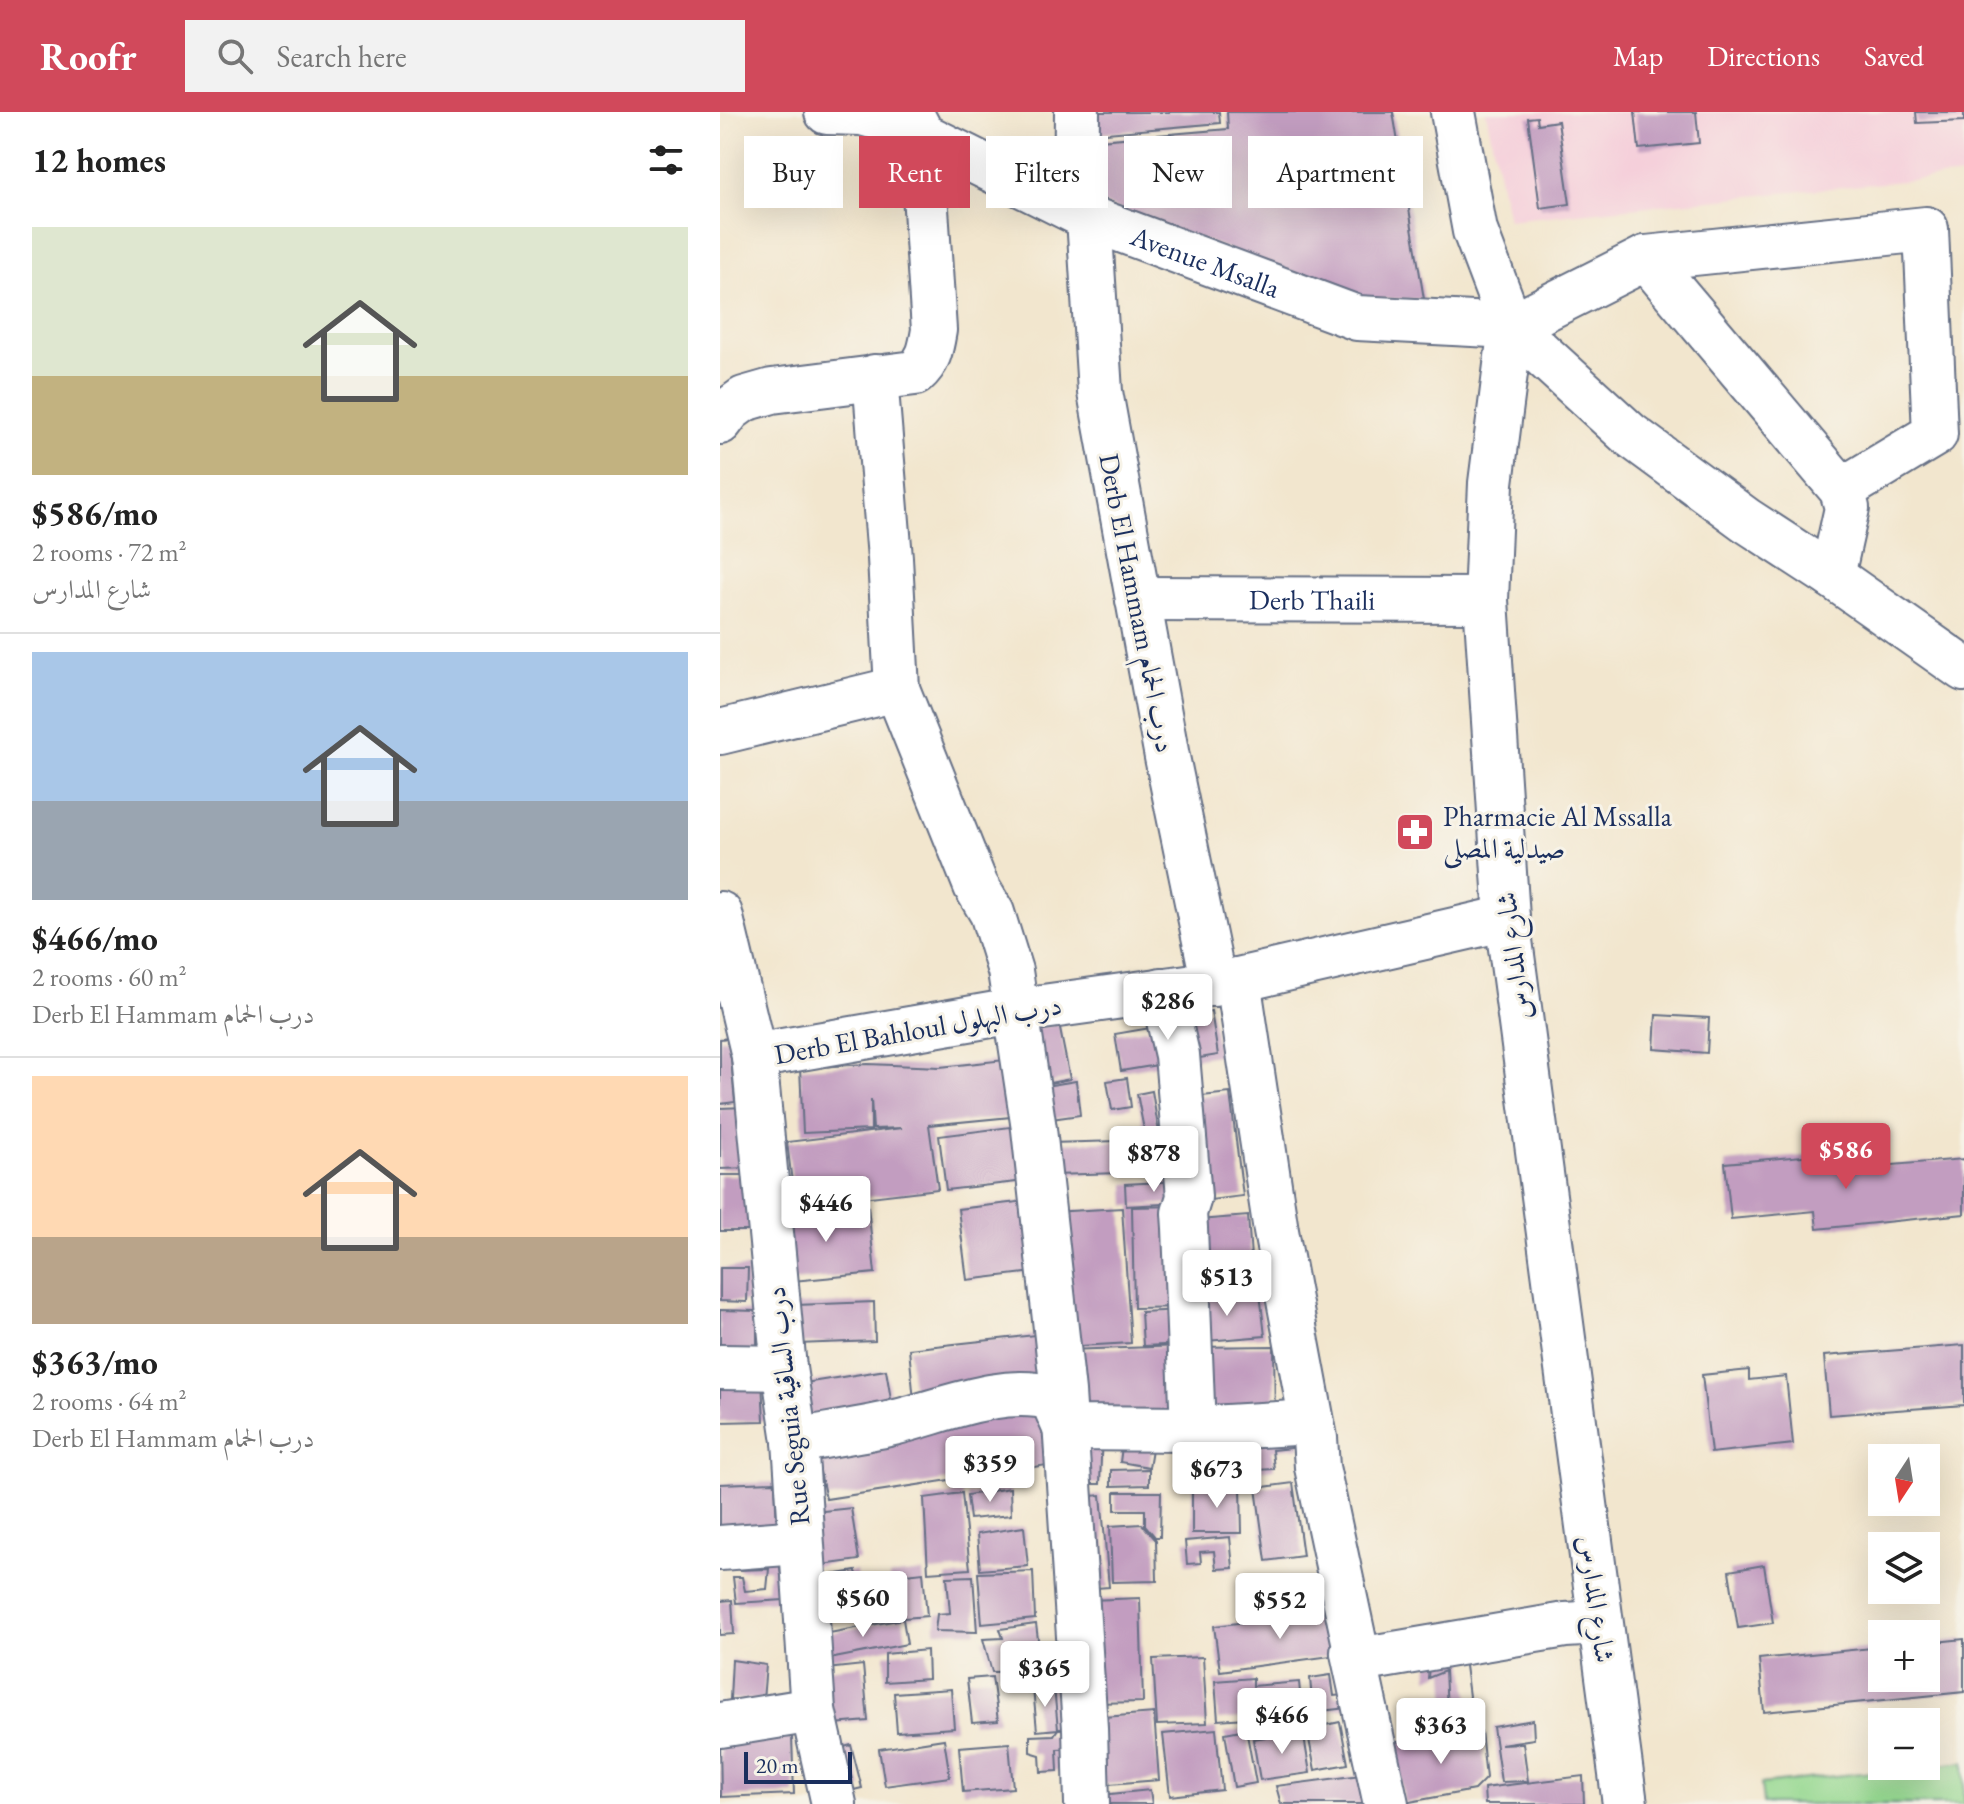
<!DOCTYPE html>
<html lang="en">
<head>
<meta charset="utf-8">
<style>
  :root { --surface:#fff; --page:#f2f2f2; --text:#222; --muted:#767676; --line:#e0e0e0; --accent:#d1495b }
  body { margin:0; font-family:"EB Garamond",Amiri,serif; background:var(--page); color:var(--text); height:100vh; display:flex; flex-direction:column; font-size:30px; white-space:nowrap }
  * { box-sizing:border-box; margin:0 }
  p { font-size:26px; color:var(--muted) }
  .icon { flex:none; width:44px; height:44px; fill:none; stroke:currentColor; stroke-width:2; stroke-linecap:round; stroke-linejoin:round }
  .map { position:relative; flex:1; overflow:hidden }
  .details { display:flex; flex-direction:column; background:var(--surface); width:720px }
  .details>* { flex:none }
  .hud { position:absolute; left:24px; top:24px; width:760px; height:72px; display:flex; gap:16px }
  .needle { width:52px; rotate:192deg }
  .fabs { position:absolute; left:1148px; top:1332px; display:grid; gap:16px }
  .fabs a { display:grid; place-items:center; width:72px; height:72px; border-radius:0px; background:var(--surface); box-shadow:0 8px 32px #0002; font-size:40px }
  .scale { position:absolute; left:24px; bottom:20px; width:108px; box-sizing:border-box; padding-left:8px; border:4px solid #1b2f5e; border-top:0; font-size:22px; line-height:28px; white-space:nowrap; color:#1b2f5e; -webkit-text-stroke:6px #f7f3e8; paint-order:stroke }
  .price { position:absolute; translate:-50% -68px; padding:0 18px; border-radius:8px; background:#fff; color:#222; font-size:26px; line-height:52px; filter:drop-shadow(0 2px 4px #0008) }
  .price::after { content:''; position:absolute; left:50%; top:48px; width:24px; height:18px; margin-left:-12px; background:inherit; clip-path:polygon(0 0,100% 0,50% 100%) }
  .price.selected { background:var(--accent); color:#fff }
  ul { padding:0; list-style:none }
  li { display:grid; align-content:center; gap:16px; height:424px; padding:0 32px }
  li+li { border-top:2px solid var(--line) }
  li span { display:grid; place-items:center; height:248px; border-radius:0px; color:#555 }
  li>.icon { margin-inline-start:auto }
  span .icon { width:144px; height:144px; fill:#fffc; stroke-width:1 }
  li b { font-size:34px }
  h2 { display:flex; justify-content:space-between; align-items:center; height:96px; padding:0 32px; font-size:34px }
  .pill { padding:0 28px; border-radius:0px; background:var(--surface); box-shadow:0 8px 32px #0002; font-size:28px; line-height:72px }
  .pill.selected { background:var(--accent); color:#fff }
  header { display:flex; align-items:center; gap:48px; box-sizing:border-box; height:112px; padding:0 40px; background:var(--accent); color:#fff }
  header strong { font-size:38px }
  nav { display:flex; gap:44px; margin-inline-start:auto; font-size:28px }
  .search { width:560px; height:72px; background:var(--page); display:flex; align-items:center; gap:20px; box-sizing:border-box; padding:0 28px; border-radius:0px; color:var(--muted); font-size:30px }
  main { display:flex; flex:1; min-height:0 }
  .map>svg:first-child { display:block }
  .built { fill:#f5cfda }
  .green { fill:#95d890; stroke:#588477; stroke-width:2 }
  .building { fill:#c29dc0 }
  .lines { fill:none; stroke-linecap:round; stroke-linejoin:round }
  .minor-casing { stroke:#666f85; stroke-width:48 }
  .minor { stroke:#fff; stroke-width:44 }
  .labels { text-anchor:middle; stroke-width:6; stroke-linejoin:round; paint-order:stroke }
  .street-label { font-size:28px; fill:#1b2f5e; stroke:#f7f3e8 }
  .poi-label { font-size:28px; fill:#1b2f5e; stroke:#f7f3e8; text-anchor:start }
</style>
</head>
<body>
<header>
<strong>Roofr</strong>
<div class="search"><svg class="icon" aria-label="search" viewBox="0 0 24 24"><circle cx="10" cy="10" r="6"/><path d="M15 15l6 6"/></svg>Search here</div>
<nav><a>Map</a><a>Directions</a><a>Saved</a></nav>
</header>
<main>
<section class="details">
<h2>12 homes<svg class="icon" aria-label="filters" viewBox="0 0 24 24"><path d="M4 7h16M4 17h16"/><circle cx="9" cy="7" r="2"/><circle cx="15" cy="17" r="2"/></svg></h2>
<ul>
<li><span style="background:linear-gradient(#dfe7d0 60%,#c2b280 0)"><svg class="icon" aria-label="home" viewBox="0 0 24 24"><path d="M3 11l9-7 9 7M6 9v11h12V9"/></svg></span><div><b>$586/mo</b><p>2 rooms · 72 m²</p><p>شارع المدارس</p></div></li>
<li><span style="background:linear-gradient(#a9c7e8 60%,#9aa5b1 0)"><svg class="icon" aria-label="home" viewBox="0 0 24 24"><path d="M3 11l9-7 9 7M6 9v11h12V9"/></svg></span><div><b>$466/mo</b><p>2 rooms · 60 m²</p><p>Derb El Hammam درب الحمام</p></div></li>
<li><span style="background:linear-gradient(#ffd9b3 65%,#b9a48a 0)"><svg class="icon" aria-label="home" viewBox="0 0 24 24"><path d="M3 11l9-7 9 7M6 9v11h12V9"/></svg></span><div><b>$363/mo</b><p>2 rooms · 64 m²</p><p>Derb El Hammam درب الحمام</p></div></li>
</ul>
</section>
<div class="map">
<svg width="1244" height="1692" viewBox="0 0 1244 1692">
  <rect width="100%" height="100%" fill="#f7f3e8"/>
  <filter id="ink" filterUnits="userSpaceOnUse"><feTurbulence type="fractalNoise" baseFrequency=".0125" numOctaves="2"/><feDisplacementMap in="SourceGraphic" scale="16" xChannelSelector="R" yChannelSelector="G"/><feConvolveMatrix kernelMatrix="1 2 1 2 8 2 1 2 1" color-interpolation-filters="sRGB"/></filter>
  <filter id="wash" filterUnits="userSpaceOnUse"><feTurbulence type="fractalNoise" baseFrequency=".006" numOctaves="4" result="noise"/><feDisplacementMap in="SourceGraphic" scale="32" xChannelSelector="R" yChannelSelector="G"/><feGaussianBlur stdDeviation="1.8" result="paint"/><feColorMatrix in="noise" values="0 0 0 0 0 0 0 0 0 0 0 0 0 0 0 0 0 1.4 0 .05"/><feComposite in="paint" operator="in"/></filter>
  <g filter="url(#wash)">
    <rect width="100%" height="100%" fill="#f2e6ce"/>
    <!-- built -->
    <polygon class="built" points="766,0 1244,0 1244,63 788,108"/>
    <!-- green -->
    <polygon class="green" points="1244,1650 1244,1692 1043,1692 1041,1672"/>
    <g id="blocks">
      <!-- building -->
      <g class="building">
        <polygon points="362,0 499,0 500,11 364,23"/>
        <polygon points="507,0 673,0 704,187 645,187 368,86 368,29 508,17"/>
        <polygon points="915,0 976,0 979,31 919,37"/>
        <polygon points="1196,0 1244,0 1244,9 1197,11"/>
        <polygon points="817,5 818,12 838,9 850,92 820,96 808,6"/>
        <polygon points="491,899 498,943 401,959 395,922 442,914 441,908"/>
        <polygon points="936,903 989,906 987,941 934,937"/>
        <polygon points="339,912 350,967 315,974 304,919"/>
        <polygon points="9,926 15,990 0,992 0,927"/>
        <polygon points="294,947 301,1004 209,1013 218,1077 75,1094 67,1030 182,1016 153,1017 151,987 151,1018 83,1021 80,956 148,952 220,955"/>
        <polygon points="407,966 411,995 392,998 387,969"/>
        <polygon points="356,969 360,1003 324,1008 319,975"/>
        <polygon points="432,979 439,1021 425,1023 417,982"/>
        <polygon points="510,981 523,1084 474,1090 463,986"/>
        <polygon points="26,995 29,1056 0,1057 0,996"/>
        <polygon points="298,1014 305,1069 226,1078 219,1024"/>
        <polygon points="434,1028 435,1060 332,1063 330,1031"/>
        <polygon points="1094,1043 1100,1059 1244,1047 1244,1102 1097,1117 1095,1099 1011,1107 1005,1051"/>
        <rect x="0" y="1063" width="29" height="56"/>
        <polygon points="461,1069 462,1091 406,1094 405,1072"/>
        <polygon points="306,1089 314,1160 247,1168 238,1097"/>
        <polygon points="148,1094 155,1161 63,1170 57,1103"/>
        <polygon points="461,1094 463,1195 414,1196 412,1095"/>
        <polygon points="402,1096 411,1231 342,1235 332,1100"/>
        <polygon points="528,1104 533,1173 471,1177 466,1109"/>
        <polygon points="0,1156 28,1156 27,1190 0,1189"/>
        <polygon points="540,1181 545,1224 474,1230 470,1188"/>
        <polygon points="154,1190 155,1229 77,1232 76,1193"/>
        <polygon points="0,1198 37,1199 37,1249 0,1248"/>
        <polygon points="462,1198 464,1232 423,1234 421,1200"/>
        <polygon points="315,1223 321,1274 194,1289 189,1237"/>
        <polygon points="1244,1233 1244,1293 1109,1303 1104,1244"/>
        <polygon points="462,1234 465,1306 349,1310 347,1238"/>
        <polygon points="554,1234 555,1309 475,1309 474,1235"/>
        <polygon points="166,1258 174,1305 80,1321 72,1273"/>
        <polygon points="1029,1258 1029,1268 1066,1264 1073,1332 991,1341 982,1263"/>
        <polygon points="42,1270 44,1309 0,1310 0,1272"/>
        <polygon points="327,1288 327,1353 106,1387 93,1328"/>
        <polygon points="578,1317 581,1335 552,1338 554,1357 537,1358 535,1327"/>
        <polygon points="356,1318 382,1319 380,1372 355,1372"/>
        <polygon points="404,1320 434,1325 429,1355 400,1350"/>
        <polygon points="429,1357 429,1373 391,1374 391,1358"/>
        <polygon points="55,1370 57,1421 0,1423 0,1372"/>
        <polygon points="573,1371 583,1444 546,1449 536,1376"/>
        <polygon points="472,1375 521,1375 522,1421 472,1421"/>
        <polygon points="290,1376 291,1403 250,1407 247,1383"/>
        <polygon points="395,1380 441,1380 440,1425 435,1425 425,1413 425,1398 395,1398"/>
        <polygon points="242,1381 250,1457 208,1460 204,1386"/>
        <polygon points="381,1383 389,1475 362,1477 353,1386"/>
        <polygon points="131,1396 139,1448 87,1455 85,1401"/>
        <polygon points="422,1412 436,1428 437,1469 392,1470 390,1414"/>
        <polygon points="304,1415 308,1454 260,1458 257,1422"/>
        <polygon points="510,1425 513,1456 496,1457 494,1439 480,1440 481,1451 467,1452 465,1429"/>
        <polygon points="58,1440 64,1488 16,1491 13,1465 22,1465 25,1479 47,1477 49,1457 19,1458 20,1448"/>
        <polygon points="1044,1453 1053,1511 1018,1516 1009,1459"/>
        <polygon points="136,1459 146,1491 114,1491 105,1464"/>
        <polygon points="313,1459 315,1507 262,1512 258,1461"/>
        <polygon points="203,1460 207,1504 173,1507 169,1464"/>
        <polygon points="253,1464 257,1520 215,1519 217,1502 230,1501 227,1465"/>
        <polygon points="420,1486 423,1590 372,1591 370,1488"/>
        <polygon points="12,1488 14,1522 0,1523 0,1489"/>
        <polygon points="612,1499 633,1541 500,1559 494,1514"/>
        <polygon points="183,1507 187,1532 104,1548 99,1523"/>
        <polygon points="316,1512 322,1559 272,1560 263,1527 283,1526 280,1517"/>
        <polygon points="1244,1527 1244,1580 1044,1600 1039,1547 1162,1535 1162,1566 1206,1566 1206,1531"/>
        <polygon points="207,1538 208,1567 165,1570 165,1542"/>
        <polygon points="483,1545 487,1611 437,1613 433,1547"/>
        <polygon points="744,1546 750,1592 727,1598 725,1559 708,1566 709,1552"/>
        <polygon points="12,1548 46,1553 43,1588 10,1587"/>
        <polygon points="143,1553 148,1609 102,1613 97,1558"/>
        <polygon points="611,1563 614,1584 634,1582 635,1595 593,1600 590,1566"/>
        <polygon points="272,1565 278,1609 252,1611 247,1567"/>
        <polygon points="533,1566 533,1574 579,1570 582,1602 498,1608 495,1569"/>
        <polygon points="334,1575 338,1617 317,1619 313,1576"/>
        <polygon points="231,1577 234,1616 177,1620 174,1581"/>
        <polygon points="434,1601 439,1668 377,1673 372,1606"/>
        <polygon points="813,1608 814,1627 781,1632 803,1631 808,1669 781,1670 773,1615"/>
        <polygon points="620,1610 628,1652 595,1658 587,1617"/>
        <polygon points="365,1616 365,1636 337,1637 338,1659 321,1660 320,1643 310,1640 310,1624 334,1623 338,1617"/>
        <polygon points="496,1617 502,1678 450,1684 443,1622"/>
        <polygon points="526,1617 536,1671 514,1675 505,1621"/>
        <polygon points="583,1619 590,1661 540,1668 533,1627"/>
        <polygon points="761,1619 766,1666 754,1678 684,1691 676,1630"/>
        <polygon points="72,1625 74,1682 1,1685 0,1628"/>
        <polygon points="224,1627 230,1665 165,1674 159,1637"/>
        <polygon points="289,1631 293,1676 243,1680 239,1635"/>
        <polygon points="131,1633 142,1676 121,1681 110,1639"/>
        <polygon points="656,1661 662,1692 561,1692 556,1674"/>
        <polygon points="863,1664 864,1692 765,1692 764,1676"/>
        <polygon points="430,1678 432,1692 382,1692 381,1683"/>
      </g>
    </g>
  </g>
  <g filter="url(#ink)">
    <use href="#blocks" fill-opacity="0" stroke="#666f85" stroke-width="2"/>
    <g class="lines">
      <!-- minor casing -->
      <g class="minor-casing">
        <g id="minor">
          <path id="s1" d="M107 0 142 1 178 11 369 106 637 206 791 214"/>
          <polyline points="733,0 755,119 791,214 771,371 766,488 787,806 905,1692"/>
          <polyline points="356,98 357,0"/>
          <polyline points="369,106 380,280 447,645 494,872"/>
          <polyline points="926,146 1122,378 1127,396 1112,464"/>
          <polyline points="791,214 926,146 1206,117 1215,322 1122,378"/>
          <polyline points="791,214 909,322 1026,408 1112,464 1244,557"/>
          <polyline points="155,265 170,446 177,577 256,774 272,801 290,859 314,1017 343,1280 365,1616 367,1692"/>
          <path d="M0 310 9 298 24 287 52 279 195 261C209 249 211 236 214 218L201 21 190 0"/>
          <path id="s2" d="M418 487 766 488"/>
          <polyline points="0,620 177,577"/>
          <polyline points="0,802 34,944 64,1256 75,1329 93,1598 114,1692"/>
          <polyline points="518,868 556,1119 595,1326 597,1355 636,1538 633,1541 666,1692"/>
          <polyline points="442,878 457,943 469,1085 464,1101 465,1116 473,1317"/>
          <polyline points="34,944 294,899 518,868 787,806"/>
          <polyline points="0,1255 64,1256"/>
          <path d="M75 1329C108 1323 141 1318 173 1311 223 1299 281 1272 332 1286L345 1316 473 1317 590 1310"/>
          <polyline points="0,1436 80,1430"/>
          <polyline points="636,1538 645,1547 845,1513 880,1511"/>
          <polyline points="0,1613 93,1598"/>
        </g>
      </g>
      <!-- minor -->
      <use href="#minor" class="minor"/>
    </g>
  </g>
  <!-- icons -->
  <defs>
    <g id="pharmacy-square" transform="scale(2)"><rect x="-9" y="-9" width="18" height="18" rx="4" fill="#d1495b" stroke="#f7f3e8"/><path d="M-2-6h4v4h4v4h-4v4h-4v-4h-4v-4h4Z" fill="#fff"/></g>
  </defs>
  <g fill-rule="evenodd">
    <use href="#pharmacy-square" x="695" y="720"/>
  </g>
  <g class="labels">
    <!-- street labels -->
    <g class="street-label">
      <text dy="10" stroke="none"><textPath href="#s1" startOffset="410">Avenue Msalla</textPath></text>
      <text dy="10" stroke="none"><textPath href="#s2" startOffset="174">Derb Thaili</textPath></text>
      <text transform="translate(418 491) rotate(79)" y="10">Derb El Hammam درب الحمام</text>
      <text transform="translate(793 844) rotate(-97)" y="10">شارع المدارس</text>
      <text transform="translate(198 917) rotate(-10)" y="10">Derb El Bahloul درب البهلول</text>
      <text transform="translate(67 1294) rotate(-96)" y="10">Rue Seguia درب الساقية</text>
      <text transform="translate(877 1487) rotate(82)" y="10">شارع المدارس</text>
    </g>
    <!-- poi labels -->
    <g class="poi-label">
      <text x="723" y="714">Pharmacie Al Mssalla<tspan x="723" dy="32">صيدلية المصلى</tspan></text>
    </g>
  </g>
</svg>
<div class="fabs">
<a><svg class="needle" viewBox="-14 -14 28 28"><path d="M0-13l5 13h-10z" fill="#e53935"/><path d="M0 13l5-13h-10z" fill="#767676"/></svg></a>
<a><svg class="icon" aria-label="layers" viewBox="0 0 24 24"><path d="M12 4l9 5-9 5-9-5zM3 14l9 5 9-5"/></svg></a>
<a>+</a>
<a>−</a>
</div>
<div class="scale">20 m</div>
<b class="price" style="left:448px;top:930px">$286</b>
<b class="price selected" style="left:1126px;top:1079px">$586</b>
<b class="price" style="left:434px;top:1082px">$878</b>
<b class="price" style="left:106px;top:1132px">$446</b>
<b class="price" style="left:507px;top:1206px">$513</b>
<b class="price" style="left:270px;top:1392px">$359</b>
<b class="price" style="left:497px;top:1398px">$673</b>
<b class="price" style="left:143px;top:1527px">$560</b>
<b class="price" style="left:560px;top:1529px">$552</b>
<b class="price" style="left:325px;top:1597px">$365</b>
<b class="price" style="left:562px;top:1644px">$466</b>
<b class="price" style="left:721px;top:1654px">$363</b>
<div class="hud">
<a class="pill">Buy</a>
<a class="pill selected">Rent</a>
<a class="pill">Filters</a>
<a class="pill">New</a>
<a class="pill">Apartment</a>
</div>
</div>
</main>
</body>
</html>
